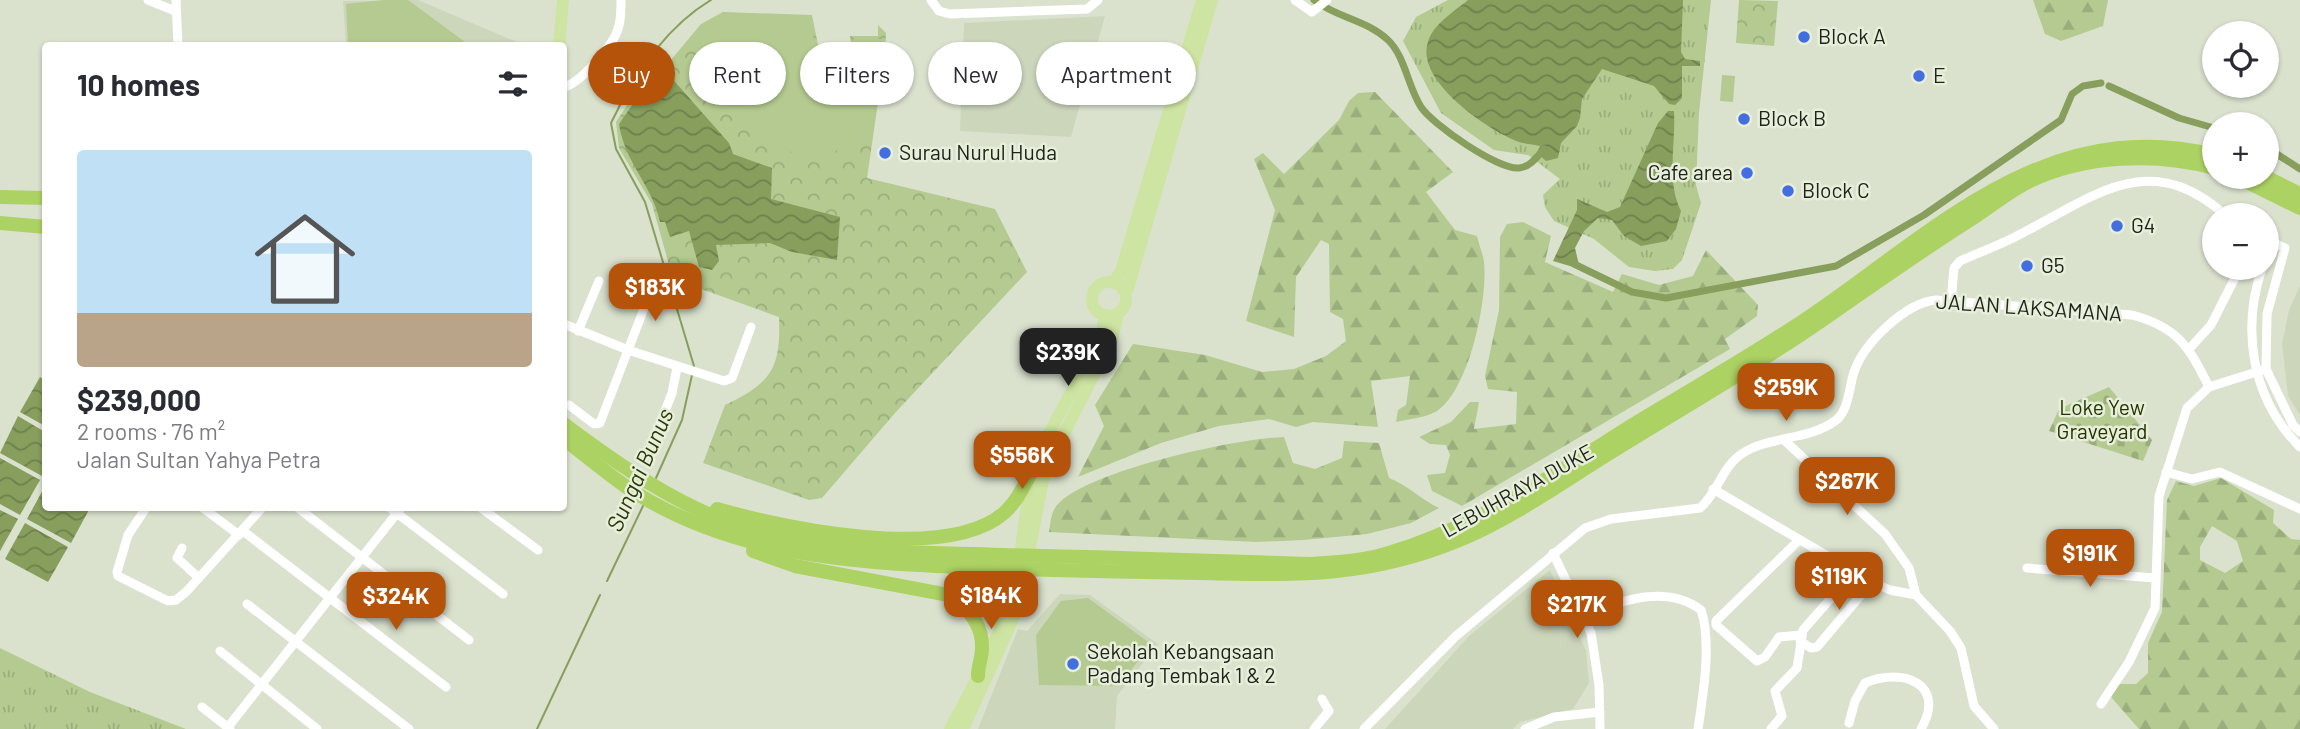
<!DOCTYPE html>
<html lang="en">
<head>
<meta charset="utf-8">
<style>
  :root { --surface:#fff; --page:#f7f7f7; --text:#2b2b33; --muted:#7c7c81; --line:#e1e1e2; --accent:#b45309 }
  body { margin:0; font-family:Barlow,sans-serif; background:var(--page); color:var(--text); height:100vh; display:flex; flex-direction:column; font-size:26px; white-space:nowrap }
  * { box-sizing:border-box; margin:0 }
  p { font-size:23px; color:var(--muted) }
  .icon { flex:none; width:38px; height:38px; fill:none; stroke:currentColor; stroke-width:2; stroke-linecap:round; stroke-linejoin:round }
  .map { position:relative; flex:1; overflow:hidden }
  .sheet { position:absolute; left:42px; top:42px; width:525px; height:469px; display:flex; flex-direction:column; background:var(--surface); border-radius:7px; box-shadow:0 2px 5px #0004 }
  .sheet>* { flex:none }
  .guide { position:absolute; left:588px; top:42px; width:665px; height:63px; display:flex; gap:14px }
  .fabs { position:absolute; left:2202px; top:21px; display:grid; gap:14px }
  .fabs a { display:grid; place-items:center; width:77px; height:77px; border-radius:50%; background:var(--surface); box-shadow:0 2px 5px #0004; font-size:35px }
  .price { position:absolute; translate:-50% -60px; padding:0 16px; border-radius:14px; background:var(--accent); color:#fff; font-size:23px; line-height:46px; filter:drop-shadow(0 2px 4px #0008) }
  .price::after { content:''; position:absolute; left:50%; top:42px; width:21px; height:16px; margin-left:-10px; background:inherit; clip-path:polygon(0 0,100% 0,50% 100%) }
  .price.on { background:#222; color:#fff }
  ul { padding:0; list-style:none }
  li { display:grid; align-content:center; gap:14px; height:371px; padding:0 35px }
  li+li { border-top:2px solid var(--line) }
  li span { display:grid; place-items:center; height:217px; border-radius:7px; color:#555 }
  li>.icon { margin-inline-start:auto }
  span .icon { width:126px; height:126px; fill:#fffc; stroke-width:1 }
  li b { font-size:30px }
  h2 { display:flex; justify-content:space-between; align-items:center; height:84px; padding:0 35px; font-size:30px }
  .tag { padding:0 24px; border-radius:32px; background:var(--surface); box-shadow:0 2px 5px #0004; font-size:24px; line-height:63px }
  .tag.on { background:var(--accent); color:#fff }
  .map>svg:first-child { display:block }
  .built { fill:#ccd6bb }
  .grass { fill:url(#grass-tufts) }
  .forest { fill:url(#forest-firs); fill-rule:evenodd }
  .cemetery { fill:url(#cemetery-stones) }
  .park { fill:url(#park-crowns) }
  .pitch { fill:#b4ca90 }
  .water { fill:url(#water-waves) }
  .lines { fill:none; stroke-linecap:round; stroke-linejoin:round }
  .stream { stroke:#879e5d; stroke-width:2 }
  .canal { stroke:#879e5d; stroke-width:7 }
  .minor { stroke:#fff; stroke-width:9 }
  .major { stroke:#cee4a2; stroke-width:12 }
  .highway { stroke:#add264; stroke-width:14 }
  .poi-dot { fill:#436ee0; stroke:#e7efdb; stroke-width:2.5 }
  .labels { text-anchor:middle; stroke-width:5; stroke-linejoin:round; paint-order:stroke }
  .poi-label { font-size:21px; fill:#20231b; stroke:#e7efdb; text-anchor:start }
  .street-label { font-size:21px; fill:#20231b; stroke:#e7efdb }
  .park-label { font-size:21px; fill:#253301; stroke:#e7efdb }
  .water-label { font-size:23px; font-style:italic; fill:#2a3907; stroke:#e7efdb }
</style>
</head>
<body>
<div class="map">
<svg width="2300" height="729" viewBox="0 0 2300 729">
  <defs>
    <pattern id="grass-tufts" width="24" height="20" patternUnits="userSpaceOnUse" patternTransform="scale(1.75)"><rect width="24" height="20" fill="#b4ca90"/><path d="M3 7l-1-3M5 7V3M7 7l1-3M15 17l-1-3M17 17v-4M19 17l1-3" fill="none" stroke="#9aad7c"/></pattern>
    <pattern id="forest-firs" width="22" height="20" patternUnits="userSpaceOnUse" patternTransform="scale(1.75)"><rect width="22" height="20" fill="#b4ca90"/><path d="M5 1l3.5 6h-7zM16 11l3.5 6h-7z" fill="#9aad7c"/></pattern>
    <pattern id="cemetery-stones" width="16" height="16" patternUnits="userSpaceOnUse" patternTransform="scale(1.75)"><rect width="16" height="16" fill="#b4ca90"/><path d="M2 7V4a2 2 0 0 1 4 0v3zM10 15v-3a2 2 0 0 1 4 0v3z" fill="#9aad7c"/></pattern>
    <pattern id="park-crowns" width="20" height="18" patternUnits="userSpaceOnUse" patternTransform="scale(1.75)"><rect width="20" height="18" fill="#b4ca90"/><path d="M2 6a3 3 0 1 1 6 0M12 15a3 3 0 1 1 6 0" fill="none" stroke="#9aad7c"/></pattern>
    <pattern id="water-waves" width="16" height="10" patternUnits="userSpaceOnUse" patternTransform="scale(1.75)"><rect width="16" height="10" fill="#879e5d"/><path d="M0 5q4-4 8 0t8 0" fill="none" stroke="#6e804c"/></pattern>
  </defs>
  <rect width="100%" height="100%" fill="#dae2ce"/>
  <!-- built -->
  <g class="built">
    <polygon points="418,0 519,43 519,45 346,45 343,1"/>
    <polygon points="1105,16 1071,137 960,131 964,23"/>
    <polygon points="2300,286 2300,415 2288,396 2282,344 2289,310"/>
    <polygon points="1550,570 1586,651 1589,683 1573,709 1520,722 1513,729 1385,729 1469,636"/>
    <polygon points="1060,594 1090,595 1158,644 1117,696 1115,729 978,729 1018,629 1027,631"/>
  </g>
  <!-- grass -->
  <g class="grass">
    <polygon points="1448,0 1711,0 1699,113 1696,185 1701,203 1682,260 1673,269 1655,271 1629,267 1594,239 1554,221 1545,207 1543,195 1560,179 1528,155 1494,150 1441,113 1403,41 1416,17"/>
    <polygon points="0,648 90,692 186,729 0,729"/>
  </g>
  <!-- forest -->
  <g class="forest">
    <polygon points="2033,0 2108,0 2103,26 2061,41 2045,34"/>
    <path d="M1375 92 1453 172 1426 192 1455 230 1477 236C1479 245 1483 254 1484 262 1488 300 1469 390 1437 411 1426 418 1408 419 1396 422L1398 410 1406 405 1410 376 1371 381 1378 427 1313 422 1296 427 1269 419 1219 426 1161 443 1078 477 1104 426 1095 405 1133 344 1205 355 1262 372 1294 369 1326 356 1346 341 1343 319 1330 312 1329 244 1321 240 1296 277 1294 337 1246 321 1275 210 1254 159 1263 153 1284 174 1339 120 1349 101 1358 93Z"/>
    <polygon points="1523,222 1551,236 1545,262 1613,292 1622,274 1659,285 1693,276 1706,250 1758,305 1757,316 1725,339 1730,349 1462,506 1432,491 1427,475 1445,473 1450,455 1446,445 1430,444 1419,437 1451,422 1470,402 1479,402 1474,429 1516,424 1517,392 1488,389 1485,376 1499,310 1500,237 1507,224"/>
    <path d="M1284 437 1293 463 1315 469 1342 458 1344 441 1379 443 1389 478C1408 485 1420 499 1439 508L1411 523 1367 534 1303 540 1256 542 1049 532C1051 520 1051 510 1060 502 1097 469 1234 439 1284 437Z"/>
    <path d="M2221 478 2274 510 2273 523 2291 539 2300 540V729H2139L2111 697 2117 684H2136L2148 673V643L2162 612 2167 500 2176 481 2194 486ZM2212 526 2237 541 2243 561 2225 573 2200 560V547Z"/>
  </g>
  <!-- cemetery -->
  <polygon class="cemetery" points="2109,387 2152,440 2143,461 2049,431 2059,409"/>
  <!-- park -->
  <g class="park">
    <polygon points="1739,0 1778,1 1774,46 1736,43"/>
    <path d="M723 12 812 15 818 45H851L850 36H878V25L886 33 885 54 867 178 995 209 1027 272 895 413 822 498 809 500 703 463 725 405C771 383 781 369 779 317L673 279 652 204 619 148 616 122 647 75 655 79 701 24Z"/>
  </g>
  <!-- pitch -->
  <g class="pitch">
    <polygon points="384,0 408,0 469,45 348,45 346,4"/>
    <path d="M724 16 810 19 815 48 853 47V39H884L869 140 857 141 818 159C794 153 768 147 748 130 727 113 700 69 692 44L703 28Z"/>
    <polygon points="1722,75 1735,76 1733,102 1720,101"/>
    <polygon points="1088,598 1151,644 1119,686 1039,685 1036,635 1061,601"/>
  </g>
  <!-- water -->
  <g class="water">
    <path d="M1468 0H1683L1681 52 1685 59 1700 61V66H1682V98L1675 105 1669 104 1654 86 1602 69 1582 99 1580 118 1577 126 1561 143 1558 158 1546 161 1537 153 1540 146C1532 144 1522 144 1514 140 1484 127 1415 80 1428 42 1433 24 1454 12 1468 0Z"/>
    <path d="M669 75 729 143 733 154 772 168 771 199 840 217 837 260 792 252 770 243 716 245 719 261 712 270 699 267 689 231 670 237 665 222H660C653 186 625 164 619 124L646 85 652 89 660 78Z"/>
    <path d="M1668 111H1674C1676 144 1666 182 1681 211L1676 229 1667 241 1641 246 1624 236 1612 220 1598 218 1584 231 1575 248 1580 269 1553 261 1577 210V199L1607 212 1620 207 1658 123Z"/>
    <polygon points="40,377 45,380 45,426 20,412"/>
    <polygon points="18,416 45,432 45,469 42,476 0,453"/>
    <polygon points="0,458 40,480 20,515 0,504"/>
    <polygon points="45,486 46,508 90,508 71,543 27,519"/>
    <polygon points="0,510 18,519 0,551"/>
    <polygon points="25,523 68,547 48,582 5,559"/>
  </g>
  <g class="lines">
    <!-- stream -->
    <g class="stream">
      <path d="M694 366 645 202 616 149 611 123C633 77 666 27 711 0"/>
      <polyline points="656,478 682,420 692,375"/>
      <polyline points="607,581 643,506"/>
      <polyline points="537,729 600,595"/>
    </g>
    <!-- canal -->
    <g class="canal">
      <path d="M1314 0C1337 18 1365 19 1388 40 1405 56 1408 87 1421 107 1432 124 1498 170 1519 168 1530 167 1537 157 1544 149"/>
      <polyline points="2109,86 2179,118 2214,128"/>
      <polyline points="2266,147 2300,169"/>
      <polyline points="1574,264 1632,292 1666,298 1836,266 1924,215 2061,120 2072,94 2083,86 2101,83"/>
    </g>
    <!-- minor -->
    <g class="minor">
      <polyline points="148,0 175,11"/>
      <polyline points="176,0 178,46"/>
      <polyline points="931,0 939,11 950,14 1087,9 1098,0"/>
      <polyline points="1295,0 1312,12 1327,0"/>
      <path d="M564 87C580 83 605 53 614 38 621 26 621 13 621 0"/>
      <polyline points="2266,256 2272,242 2285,248 2267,314 2266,369 2293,425 2300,432"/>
      <path d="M2262 268C2241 331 2252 399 2300 447"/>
      <path d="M1951 302 1954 268 1960 261C1978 253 1997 246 2015 237 2089 200 2148 145 2225 215"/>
      <polyline points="564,324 628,350 724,381 732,378 751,327"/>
      <polyline points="578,331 599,281"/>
      <polyline points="2190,348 2211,325 2240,268"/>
      <polyline points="569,405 594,424 600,423 653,285"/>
      <polyline points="1784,440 1885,534 1909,568 1916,595"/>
      <polyline points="653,442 672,393 677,368"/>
      <polyline points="2166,472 2192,479 2220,472 2300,509"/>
      <polyline points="1713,489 1872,582 1890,590 1916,595 1950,631 1961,648 1974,706 1994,729"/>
      <polyline points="146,508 128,535 117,572 118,576 168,601 176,600 187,591 262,508"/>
      <polyline points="203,508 239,535"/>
      <polyline points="298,508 469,640"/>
      <polyline points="390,508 503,594"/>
      <polyline points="481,508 538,550"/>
      <polyline points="243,531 446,687"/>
      <polyline points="1798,541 1716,621 1716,625 1757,661 1765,657 1779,637 1801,635"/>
      <polyline points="182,548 177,558 198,577"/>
      <polyline points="1553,553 1591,633 1599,685 1600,729"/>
      <polyline points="2027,568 2155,578"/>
      <polyline points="247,604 409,729"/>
      <path d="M1583 614C1620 602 1665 583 1701 610 1712 641 1703 696 1698 729"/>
      <polyline points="1800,641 1811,648 1817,647 1872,582"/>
      <polyline points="220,651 317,729"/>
      <polyline points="2101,704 2129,662 2155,608 2159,496 2187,408 2209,387 2266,369"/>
      <polyline points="202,707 230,729"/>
      <path d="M1849 723 1855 701 1865 683C1903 667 1947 684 1921 729"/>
      <polyline points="228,727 401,508"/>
      <polyline points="1314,729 1329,711 1322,699"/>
      <path d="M1364 729 1456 636 1585 528 1611 519 1700 508C1718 493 1722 466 1743 453 1770 436 1809 440 1835 421 1849 411 1849 387 1854 372 1864 343 1905 303 1936 300L2132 315C2178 327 2189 347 2209 387"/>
      <polyline points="1525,729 1554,717 1600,712"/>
      <polyline points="1771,729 1782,716 1775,691 1797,668 1803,630 1854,572"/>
    </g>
    <!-- major -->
    <g class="major">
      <polyline points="559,46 563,0"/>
      <circle cx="1109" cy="299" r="17"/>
      <polyline points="1114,282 1121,271 1202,0"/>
      <polyline points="1125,291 1128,288 1212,0"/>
      <path d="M950 729C975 682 1002 635 1015 582 1024 542 1024 501 1038 461 1053 419 1081 378 1101 338L1105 315"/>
      <polyline points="963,729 1018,608 1045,471 1112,339 1118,313"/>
    </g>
    <!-- highway -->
    <g class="highway">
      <polyline points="2237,177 2300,208"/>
      <polyline points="2266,177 2300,194"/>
      <polyline points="0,197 46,198"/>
      <polyline points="0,223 46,227"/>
      <path d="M564 424C619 465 674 504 741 527 825 555 916 552 1003 555 1106 557 1208 561 1311 564 1337 562 1364 561 1389 553 1479 526 1557 472 1636 423 1692 389 1749 357 1803 321 1933 234 2044 114 2214 155"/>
      <path d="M564 439C585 455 606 473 628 488 745 565 886 564 1020 569 1080 571 1140 572 1200 573 1295 575 1366 578 1457 541 1510 520 1564 481 1613 451 1689 404 1768 359 1841 307 1886 276 1930 245 1976 216 1993 205 2010 191 2028 182 2084 155 2155 152 2214 168"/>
      <path d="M717 509C785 528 946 563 1004 513 1020 499 1028 476 1039 459"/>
      <polyline points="753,551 795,566 1018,608"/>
      <path d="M950 596C968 608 983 624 982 648 982 658 978 665 978 676"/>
    </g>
  </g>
  <!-- markers -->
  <g class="poi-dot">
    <circle cx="1804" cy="37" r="7"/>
    <circle cx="1919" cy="76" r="7"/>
    <circle cx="1744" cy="119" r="7"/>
    <circle cx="885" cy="153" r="7"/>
    <circle cx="1747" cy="173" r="7"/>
    <circle cx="1788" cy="191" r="7"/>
    <circle cx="2117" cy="226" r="7"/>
    <circle cx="2027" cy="266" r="7"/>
    <circle cx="1073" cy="664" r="7"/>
  </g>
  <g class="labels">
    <!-- poi labels -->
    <g class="poi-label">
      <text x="1818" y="44">Block A</text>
      <text x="1933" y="83">E</text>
      <text x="1758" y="126">Block B</text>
      <text x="899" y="160">Surau Nurul Huda</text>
      <text x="1733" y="180" text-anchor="end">Cafe area</text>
      <text x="1802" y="198">Block C</text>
      <text x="2131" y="233">G4</text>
      <text x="2041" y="273">G5</text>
      <text x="1087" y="659">Sekolah Kebangsaan<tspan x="1087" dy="24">Padang Tembak 1 &amp; 2</tspan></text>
    </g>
    <!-- street labels -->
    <g class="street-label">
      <text transform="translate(2029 308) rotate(4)" y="7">JALAN LAKSAMANA</text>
      <text transform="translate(1518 491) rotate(-29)" y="7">LEBUHRAYA DUKE</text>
    </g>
    <!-- park labels -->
    <g class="park-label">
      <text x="2102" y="415">Loke Yew<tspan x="2102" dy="24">Graveyard</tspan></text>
    </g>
    <!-- water labels -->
    <g class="water-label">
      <text transform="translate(640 470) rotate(-66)" y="8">Sungai Bunus</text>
    </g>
  </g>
</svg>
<div class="fabs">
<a><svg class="icon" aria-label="locate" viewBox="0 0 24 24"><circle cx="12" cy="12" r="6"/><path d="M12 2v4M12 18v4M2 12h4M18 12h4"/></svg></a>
<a>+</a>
<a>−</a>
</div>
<b class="price" style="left:655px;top:323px">$183K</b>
<b class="price on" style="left:1068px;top:388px">$239K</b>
<b class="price" style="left:1786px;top:423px">$259K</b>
<b class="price" style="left:1022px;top:491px">$556K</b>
<b class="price" style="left:1847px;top:517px">$267K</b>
<b class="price" style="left:2090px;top:589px">$191K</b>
<b class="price" style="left:1839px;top:612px">$119K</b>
<b class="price" style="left:991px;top:631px">$184K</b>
<b class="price" style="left:396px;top:632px">$324K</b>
<b class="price" style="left:1577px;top:640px">$217K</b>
<div class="guide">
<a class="tag on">Buy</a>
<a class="tag">Rent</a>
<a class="tag">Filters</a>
<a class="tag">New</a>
<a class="tag">Apartment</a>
</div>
<section class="sheet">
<h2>10 homes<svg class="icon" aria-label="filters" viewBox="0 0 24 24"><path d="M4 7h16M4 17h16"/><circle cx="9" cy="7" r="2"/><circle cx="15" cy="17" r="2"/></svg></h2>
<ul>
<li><span style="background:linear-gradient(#bfe0f5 75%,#b9a48a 0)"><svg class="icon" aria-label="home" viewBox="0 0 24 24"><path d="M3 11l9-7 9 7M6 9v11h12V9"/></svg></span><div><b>$239,000</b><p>2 rooms · 76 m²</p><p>Jalan Sultan Yahya Petra</p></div></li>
</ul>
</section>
</div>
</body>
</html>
